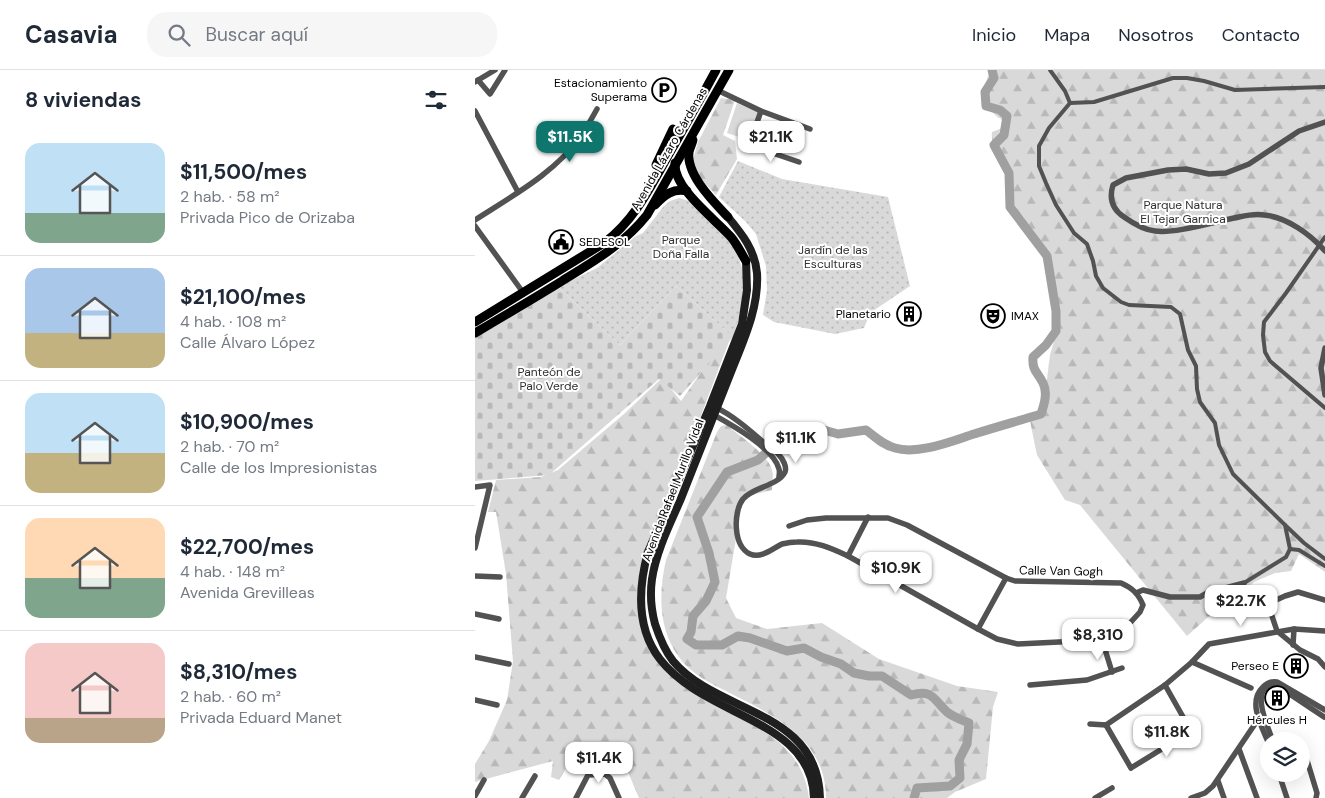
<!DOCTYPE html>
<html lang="es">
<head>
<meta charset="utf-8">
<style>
  :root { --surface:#fff; --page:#f6f6f7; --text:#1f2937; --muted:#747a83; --line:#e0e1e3; --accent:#0f766e }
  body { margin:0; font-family:"DM Sans",sans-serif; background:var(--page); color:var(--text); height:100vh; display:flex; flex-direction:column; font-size:19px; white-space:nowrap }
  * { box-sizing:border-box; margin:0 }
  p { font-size:16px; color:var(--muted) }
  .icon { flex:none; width:28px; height:28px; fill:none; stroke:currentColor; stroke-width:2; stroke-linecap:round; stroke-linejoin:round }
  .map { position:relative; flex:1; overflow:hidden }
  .details { display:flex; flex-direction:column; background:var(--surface); width:475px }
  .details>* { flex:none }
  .controls { position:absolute; left:785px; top:662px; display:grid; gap:10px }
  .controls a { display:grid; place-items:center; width:50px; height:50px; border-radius:50%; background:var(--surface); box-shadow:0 5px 20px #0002; font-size:25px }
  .price { position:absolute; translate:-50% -42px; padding:0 11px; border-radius:10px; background:#fff; color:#222; font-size:16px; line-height:32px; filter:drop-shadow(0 1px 2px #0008) }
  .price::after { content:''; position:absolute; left:50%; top:30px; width:15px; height:11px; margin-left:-8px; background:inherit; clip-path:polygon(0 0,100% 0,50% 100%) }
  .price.selected { background:var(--accent); color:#fff }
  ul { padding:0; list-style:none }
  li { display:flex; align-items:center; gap:15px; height:125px; padding:0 25px }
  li+li { border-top:1px solid var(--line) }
  li span { display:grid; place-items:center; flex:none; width:140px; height:100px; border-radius:15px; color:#555 }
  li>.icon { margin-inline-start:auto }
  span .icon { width:60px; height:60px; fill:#fffc; stroke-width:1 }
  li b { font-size:21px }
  h2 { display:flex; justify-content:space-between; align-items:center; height:60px; padding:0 25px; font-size:21px }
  header { display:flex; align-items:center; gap:30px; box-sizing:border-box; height:70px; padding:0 25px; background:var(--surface); border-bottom:1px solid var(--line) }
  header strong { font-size:24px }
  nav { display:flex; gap:28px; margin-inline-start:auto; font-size:18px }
  .search { width:350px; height:45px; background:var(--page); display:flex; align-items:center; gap:12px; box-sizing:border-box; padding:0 18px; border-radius:20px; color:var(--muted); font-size:19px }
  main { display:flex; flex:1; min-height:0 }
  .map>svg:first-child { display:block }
  .grass { fill:#d9d9d9 }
  .forest { fill:url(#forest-firs) }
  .cemetery { fill:url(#cemetery-stones) }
  .park { fill:url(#park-dots) }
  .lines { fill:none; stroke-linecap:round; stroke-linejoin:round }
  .river { stroke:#a0a0a0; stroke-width:9 }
  .pedestrian { stroke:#525252; stroke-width:4 }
  .minor { stroke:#525252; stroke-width:5.5 }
  .secondary { stroke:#1f1f1f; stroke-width:8 }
  .trunk { stroke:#000; stroke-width:9 }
  .labels { text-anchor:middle; stroke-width:4; stroke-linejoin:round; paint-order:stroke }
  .poi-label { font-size:12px; fill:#000; stroke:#fff; text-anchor:end }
  .street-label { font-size:12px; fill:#000; stroke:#fff }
  .park-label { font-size:12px; fill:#303030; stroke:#fff }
</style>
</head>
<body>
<header>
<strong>Casavia</strong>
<div class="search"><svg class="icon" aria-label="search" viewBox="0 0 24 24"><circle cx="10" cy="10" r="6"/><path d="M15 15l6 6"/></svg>Buscar aquí</div>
<nav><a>Inicio</a><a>Mapa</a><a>Nosotros</a><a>Contacto</a></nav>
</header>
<main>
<section class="details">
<h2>8 viviendas<svg class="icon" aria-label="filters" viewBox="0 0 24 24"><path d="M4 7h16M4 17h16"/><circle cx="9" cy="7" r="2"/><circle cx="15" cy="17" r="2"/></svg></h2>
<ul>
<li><span style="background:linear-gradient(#bfe0f5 70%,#7fa58c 0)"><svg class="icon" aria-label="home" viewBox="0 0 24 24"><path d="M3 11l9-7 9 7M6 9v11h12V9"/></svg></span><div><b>$11,500/mes</b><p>2 hab. · 58 m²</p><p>Privada Pico de Orizaba</p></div></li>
<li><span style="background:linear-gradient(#a9c7e8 65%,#c2b280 0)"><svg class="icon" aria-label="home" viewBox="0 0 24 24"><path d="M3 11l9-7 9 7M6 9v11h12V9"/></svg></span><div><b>$21,100/mes</b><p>4 hab. · 108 m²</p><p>Calle Álvaro López</p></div></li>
<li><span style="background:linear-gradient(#bfe0f5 60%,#c2b280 0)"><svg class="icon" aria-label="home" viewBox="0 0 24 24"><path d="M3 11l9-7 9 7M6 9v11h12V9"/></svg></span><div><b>$10,900/mes</b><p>2 hab. · 70 m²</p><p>Calle de los Impresionistas</p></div></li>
<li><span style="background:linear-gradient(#ffd9b3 60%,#7fa58c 0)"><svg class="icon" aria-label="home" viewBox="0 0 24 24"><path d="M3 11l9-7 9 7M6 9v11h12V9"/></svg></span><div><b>$22,700/mes</b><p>4 hab. · 148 m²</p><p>Avenida Grevilleas</p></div></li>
<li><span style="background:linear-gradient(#f6c9c9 75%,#b9a48a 0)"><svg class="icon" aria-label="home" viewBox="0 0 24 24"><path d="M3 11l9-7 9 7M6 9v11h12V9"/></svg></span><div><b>$8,310/mes</b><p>2 hab. · 60 m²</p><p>Privada Eduard Manet</p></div></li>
</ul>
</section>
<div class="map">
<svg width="850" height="728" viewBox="0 0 850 728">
  <defs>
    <pattern id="forest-firs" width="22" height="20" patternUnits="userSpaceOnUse" patternTransform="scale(1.25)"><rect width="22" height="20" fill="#d9d9d9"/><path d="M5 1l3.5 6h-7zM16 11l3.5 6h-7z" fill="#b8b8b8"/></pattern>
    <pattern id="cemetery-stones" width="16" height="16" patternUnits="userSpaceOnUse" patternTransform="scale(1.25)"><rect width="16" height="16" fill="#d9d9d9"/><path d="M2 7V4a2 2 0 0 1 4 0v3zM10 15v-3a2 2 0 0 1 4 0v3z" fill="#b8b8b8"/></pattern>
    <pattern id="park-dots" width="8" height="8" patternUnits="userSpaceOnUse" patternTransform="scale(1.25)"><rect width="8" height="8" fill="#d9d9d9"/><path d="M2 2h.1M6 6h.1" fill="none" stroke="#b8b8b8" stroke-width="1.8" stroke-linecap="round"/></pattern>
  </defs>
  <rect width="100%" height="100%" fill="#fff"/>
  <!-- grass -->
  <polygon class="grass" points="262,33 284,43 273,70 252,63"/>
  <!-- forest -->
  <g class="forest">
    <path d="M514 0H850V502L824 484 816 501 800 503 779 512 747 539 732 548 712 566 605 435 590 430 562 385 555 351 572 330 571 317 575 285 583 258 581 239 574 223 573 188 565 174 545 158 542 145 533 135 531 117 532 95C525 85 515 75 517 62L530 57 532 52C516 46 509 33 510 16 511 10 514 6 514 0Z"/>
    <polygon points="246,28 260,30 248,65 260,71 262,89 241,125 225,108 217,93 223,72"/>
    <path d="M261 253 170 493C163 518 166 528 172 553 175 564 176 580 182 589 224 651 324 645 334 728H164L145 683 97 688 84 710 76 707 78 691 0 712V694L14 671 32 630 38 591 31 504 21 442H13L21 410 66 407 83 400 149 344 187 308 206 331Z"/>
    <path d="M252 355C264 366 293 384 297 400 299 406 297 414 297 420L268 427 251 528 261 548 292 559 347 553 404 589 482 616 523 622 518 637 511 709 480 722 472 728H351C351 668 297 645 251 621 239 615 226 609 215 599 184 571 182 529 191 490L242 362 246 356Z"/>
  </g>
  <!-- cemetery -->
  <polygon class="cemetery" points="201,216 258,267 205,326 184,309 74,405 0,411 0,267 83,217 145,275"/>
  <!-- park -->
  <g class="park">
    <polygon points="263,91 307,109 413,127 435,216 395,243 389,258 360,264 299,252 288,245 292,220 291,196 281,164 271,152 244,127"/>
    <path d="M204 128 211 130 218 133C230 145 247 159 256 173 276 203 269 236 258 267L201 216 145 275 83 217 122 198 161 166 168 163 188 137 195 131Z"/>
  </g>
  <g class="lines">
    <!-- river -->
    <path class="river" d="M439 728 442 718 475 716 485 708 484 690 492 674 494 653C487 650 478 647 472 642 458 629 458 619 436 625L407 606H394L379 603 366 594 346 587 329 578 312 581 275 568 263 566 247 575H221L212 569 216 562 218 546 231 531 240 512 234 483 222 447 252 402 283 390 303 372 334 360H349L363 364 391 360C400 367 408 375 420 378 443 385 477 371 499 364 521 357 543 351 566 344 569 335 573 323 568 313 562 301 557 301 558 287L571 275 581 261V241L572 186 535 137 534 103 519 75 529 65 532 46 525 40 511 36 510 22 519 8 517 0"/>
    <!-- pedestrian -->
    <g class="pedestrian">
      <polyline points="575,0 590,21 595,33"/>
      <polyline points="595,33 574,58 564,76 564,96 571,113 581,135 599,163 612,174 618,191 621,206 628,218 646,232 654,235 696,237 705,244 713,280 721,296 722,319 725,332 740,353 744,375 758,404 810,455 815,479"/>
      <polyline points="595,33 619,32 698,8 712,8 729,11 760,20 850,17"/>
      <polyline points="850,167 811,223 789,252 788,265 790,282 795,291 850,338"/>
      <polyline points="810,455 829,473 850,489"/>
      <polyline points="815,479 824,480 850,496"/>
      <polyline points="769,513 811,487 815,479"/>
    </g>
    <!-- minor -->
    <g class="minor">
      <polyline points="3,10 15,24 30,0"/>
      <polyline points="0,12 20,0"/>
      <polyline points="242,20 286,41 335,59"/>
      <polyline points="0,41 43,122"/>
      <polyline points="286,41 274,75 324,92"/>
      <path d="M850 52 824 61 774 94 751 103 734 104 711 99 693 100 651 108 638 115C634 128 637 139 649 147 659 154 669 160 680 161 700 164 738 152 759 148 769 146 779 143 789 145 812 147 836 165 850 181"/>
      <path d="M0 150C37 126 80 103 106 66 112 57 117 48 122 39"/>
      <polyline points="0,156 47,221"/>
      <polyline points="850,278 846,298 850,325"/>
      <path d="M240 337C257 345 272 358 286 370 292 375 299 379 304 385 308 389 312 397 310 402 303 416 278 417 268 429 258 442 258 476 275 484 286 489 297 479 307 474 311 473 317 472 322 472 340 471 356 478 373 486L503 559 522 569 543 574 625 570 643 561 655 553 665 542 668 535C663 523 657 518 646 513L540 511 531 508 432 455 413 448H351L332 450 314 456"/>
      <path d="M237 344C255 354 299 378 304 399 305 402 304 405 304 407"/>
      <polyline points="0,417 15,415 0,478"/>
      <polyline points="373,486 393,447"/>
      <polyline points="0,506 25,507"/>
      <polyline points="760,516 796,543 802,561 825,580 843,589 850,597"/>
      <polyline points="661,523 668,520 695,527 725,527 732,523 769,513"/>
      <polyline points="788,536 810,526 823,522 850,530"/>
      <polyline points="0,544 24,549"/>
      <polyline points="503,559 531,508"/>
      <polyline points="625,570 628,573 637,602"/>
      <polyline points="818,575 819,559"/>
      <polyline points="0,587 34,594"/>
      <polyline points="717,592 776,618"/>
      <polyline points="555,615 612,610 647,598"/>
      <polyline points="0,630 22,635"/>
      <polyline points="615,654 631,655"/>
      <polyline points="631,655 690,615 717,592 734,574 819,559 850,561"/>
      <polyline points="631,655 656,698 716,661 690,615"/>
      <path d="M798 671C793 658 771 610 804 617L849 647"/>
      <path d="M794 674C787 657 772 632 788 617 792 613 797 611 802 612L850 640"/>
      <polyline points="764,679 782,728"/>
      <polyline points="831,687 842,723 841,728"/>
      <polyline points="804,704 812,728"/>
      <polyline points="743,711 749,728"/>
      <polyline points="0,726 9,710"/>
      <polyline points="47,728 60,706"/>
      <polyline points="101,728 113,705 130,704 135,708 144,728"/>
      <polyline points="620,728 637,718"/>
      <polyline points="716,728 730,723 738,716 784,648 787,647"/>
    </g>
    <!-- secondary -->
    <g class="secondary">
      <path d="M253 147C267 164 280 180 282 203 284 236 270 267 258 297 240 342 223 386 205 431 194 456 181 482 177 509 175 523 176 539 180 554 184 566 190 581 198 591 242 644 343 639 345 728"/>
      <path d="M271 191 272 220 267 254 235 336 173 482C125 659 337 617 339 728"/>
    </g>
    <!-- trunk -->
    <g class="trunk">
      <path d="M218 70C217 74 215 78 214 82 211 105 239 132 253 147"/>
      <path d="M200 93C198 118 240 149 256 167 262 174 266 183 271 191"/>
      <polyline points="181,95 198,59"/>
      <path d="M180 135C189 125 198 118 212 121"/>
      <path d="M0 252 129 173C160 150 176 116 194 84 210 56 226 28 241 0"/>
      <path d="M0 263C29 246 58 229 87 211 119 191 148 175 172 145L254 0"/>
    </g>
  </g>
  <!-- icons -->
  <defs>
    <g id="parking-ring" transform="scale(1.25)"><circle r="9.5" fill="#fff" stroke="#000" stroke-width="1.5"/><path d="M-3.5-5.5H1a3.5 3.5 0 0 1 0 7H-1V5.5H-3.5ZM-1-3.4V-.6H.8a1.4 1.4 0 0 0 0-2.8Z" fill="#000"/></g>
    <g id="civic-ring" transform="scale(1.25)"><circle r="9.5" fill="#fff" stroke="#000" stroke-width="1.5"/><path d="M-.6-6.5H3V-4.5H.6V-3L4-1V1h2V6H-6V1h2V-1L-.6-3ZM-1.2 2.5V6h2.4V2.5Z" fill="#000"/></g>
    <g id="building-ring" transform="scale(1.25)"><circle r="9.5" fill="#fff" stroke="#000" stroke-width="1.5"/><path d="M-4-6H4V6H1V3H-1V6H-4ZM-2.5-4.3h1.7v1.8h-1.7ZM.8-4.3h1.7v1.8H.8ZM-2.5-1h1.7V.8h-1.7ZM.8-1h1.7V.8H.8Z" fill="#000"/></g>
    <g id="theatre-ring" transform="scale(1.25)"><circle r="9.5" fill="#fff" stroke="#000" stroke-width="1.5"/><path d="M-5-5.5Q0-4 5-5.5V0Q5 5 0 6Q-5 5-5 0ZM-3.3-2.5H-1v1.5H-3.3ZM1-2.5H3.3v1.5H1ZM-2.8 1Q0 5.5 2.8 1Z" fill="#000"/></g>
  </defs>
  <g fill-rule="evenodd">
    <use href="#parking-ring" x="189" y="20"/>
    <use href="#civic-ring" x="86" y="172"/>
    <use href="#building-ring" x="434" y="244"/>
    <use href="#theatre-ring" x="518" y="246"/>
    <use href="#building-ring" x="821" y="596"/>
    <use href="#building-ring" x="802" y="628"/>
  </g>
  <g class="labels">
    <!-- poi labels -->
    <g class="poi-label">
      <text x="172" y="17">Estacionamiento<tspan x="172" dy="14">Superama</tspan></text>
      <text x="104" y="176" text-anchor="start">SEDESOL</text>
      <text x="416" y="248">Planetario</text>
      <text x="536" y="250" text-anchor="start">IMAX</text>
      <text x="804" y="600">Perseo E</text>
      <text x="802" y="654" text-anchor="middle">Hércules H</text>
    </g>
    <!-- street labels -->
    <g class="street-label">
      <text transform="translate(194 79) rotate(-60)" y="4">Avenida Lázaro Cárdenas</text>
      <text transform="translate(198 420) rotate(-69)" y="4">Avenida Rafael Murillo Vidal</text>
      <text transform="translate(586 501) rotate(1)" y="4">Calle Van Gogh</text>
    </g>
    <!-- park labels -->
    <g class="park-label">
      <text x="708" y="139">Parque Natura<tspan x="708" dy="14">El Tejar Garnica</tspan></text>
      <text x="206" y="174">Parque<tspan x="206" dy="14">Doña Falla</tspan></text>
      <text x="358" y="184">Jardín de las<tspan x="358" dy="14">Esculturas</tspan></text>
      <text x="74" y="306">Panteón de<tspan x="74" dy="14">Palo Verde</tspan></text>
    </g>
  </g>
</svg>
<div class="controls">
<a><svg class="icon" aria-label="layers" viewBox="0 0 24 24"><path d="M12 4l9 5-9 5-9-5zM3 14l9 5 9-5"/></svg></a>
</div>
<b class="price selected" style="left:95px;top:93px">$11.5K</b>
<b class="price" style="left:296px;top:93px">$21.1K</b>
<b class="price" style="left:321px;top:394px">$11.1K</b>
<b class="price" style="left:421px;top:524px">$10.9K</b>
<b class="price" style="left:766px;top:557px">$22.7K</b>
<b class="price" style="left:623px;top:591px">$8,310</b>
<b class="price" style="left:692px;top:688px">$11.8K</b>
<b class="price" style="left:124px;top:714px">$11.4K</b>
</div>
</main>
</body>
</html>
